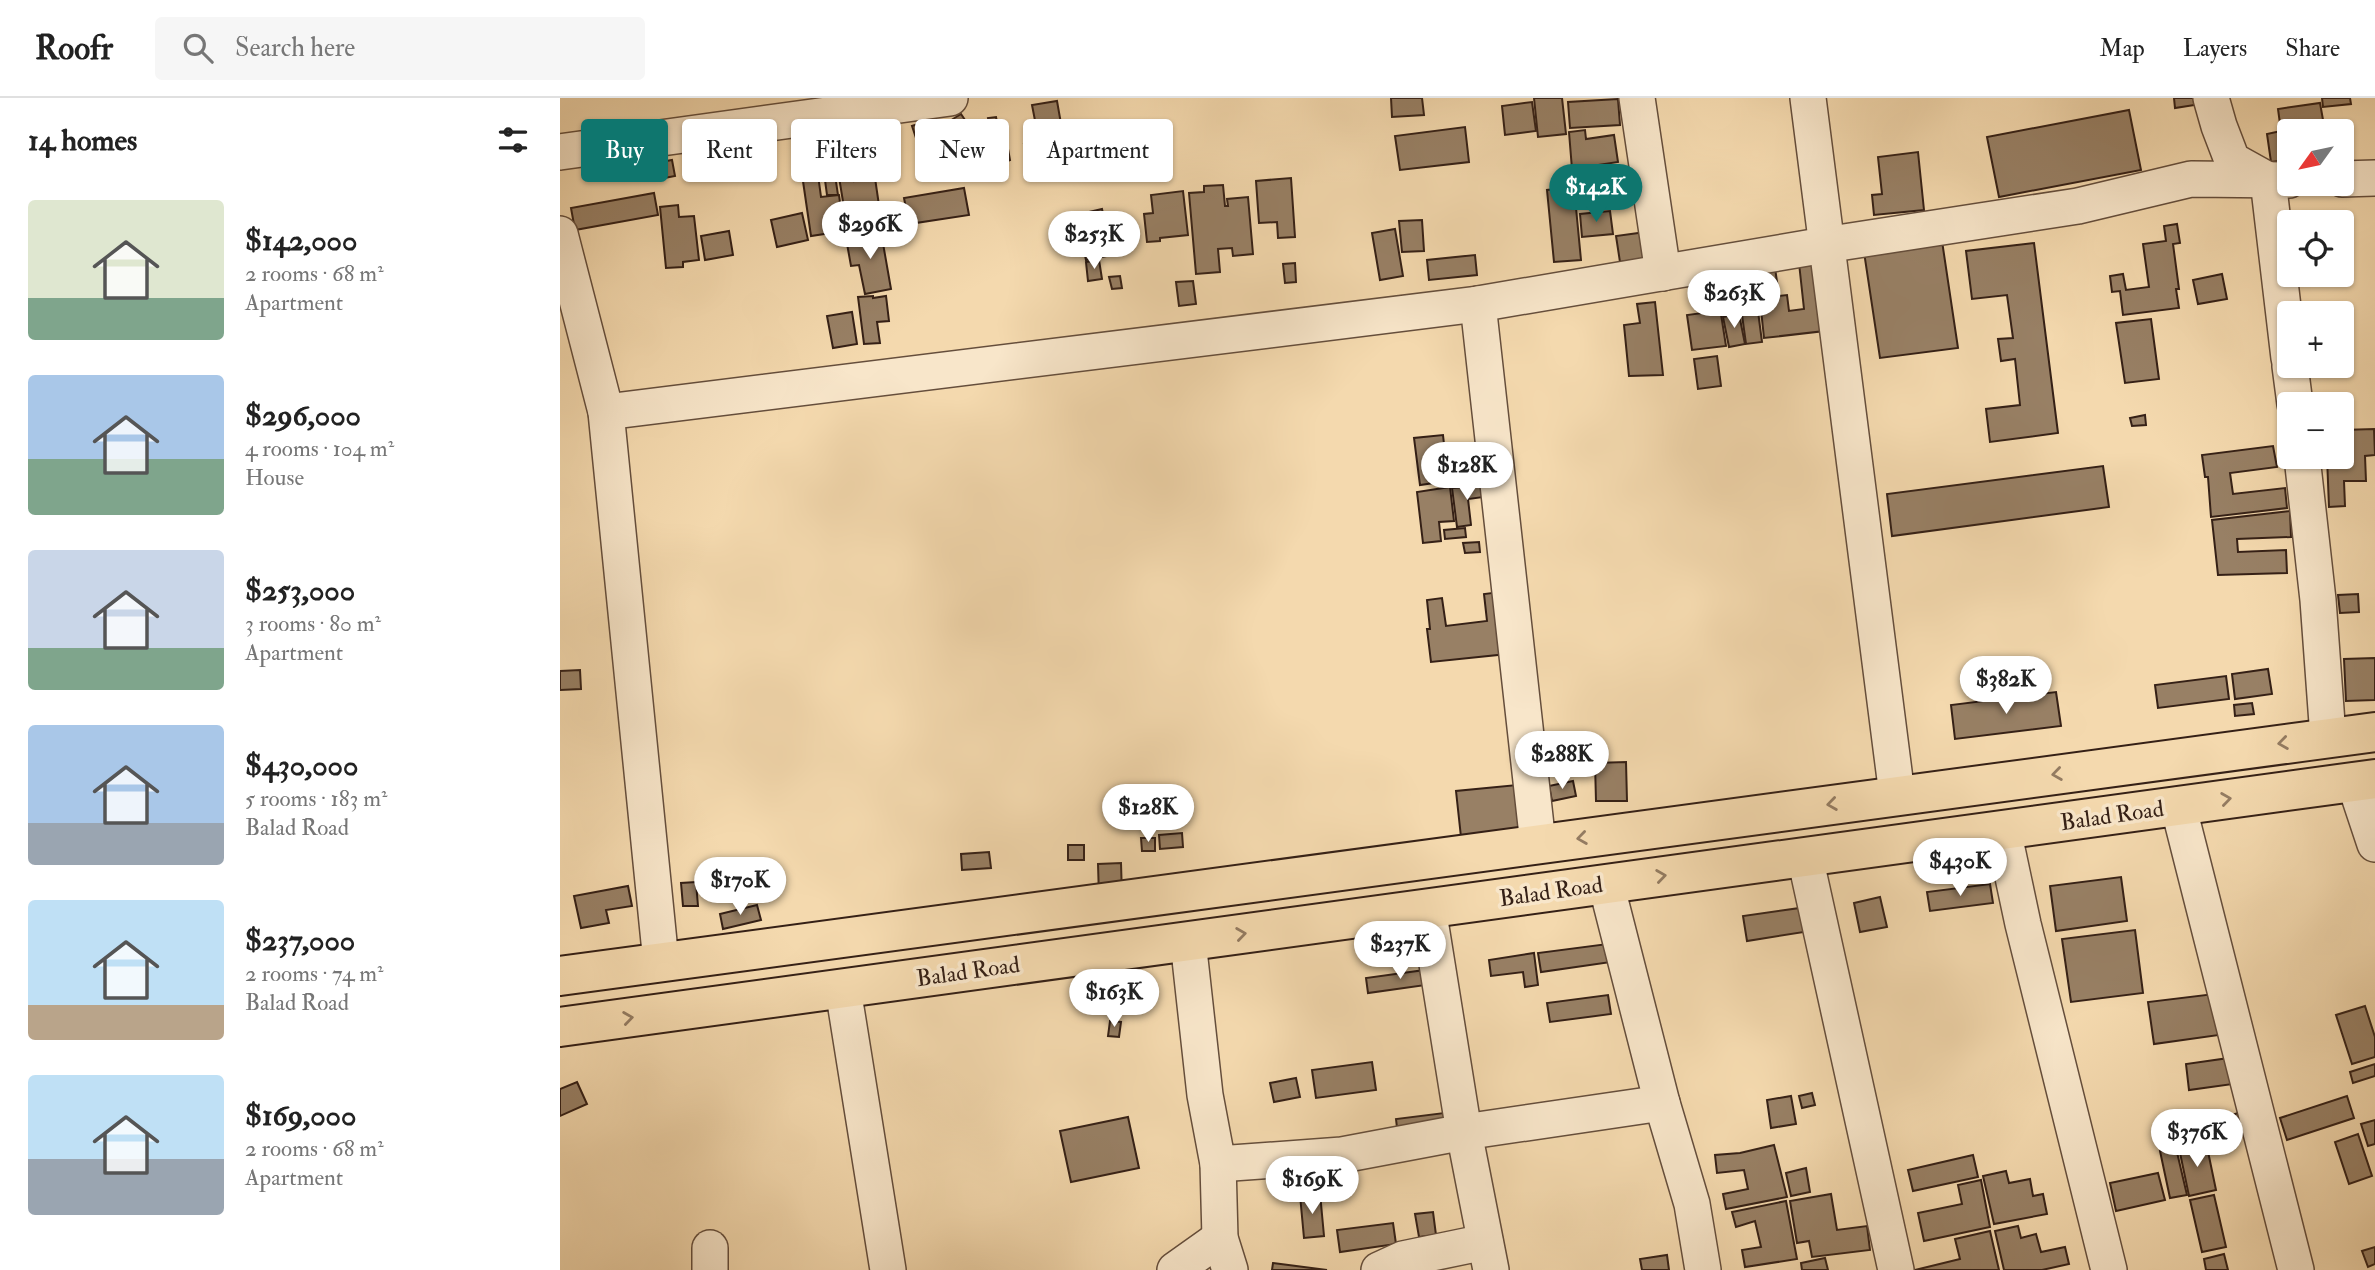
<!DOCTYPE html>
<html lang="en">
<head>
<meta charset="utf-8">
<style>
  :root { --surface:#fff; --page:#f6f6f6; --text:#222; --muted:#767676; --line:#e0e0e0; --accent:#0f766e }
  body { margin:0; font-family:"IM FELL Double Pica",serif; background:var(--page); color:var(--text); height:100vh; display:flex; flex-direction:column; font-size:26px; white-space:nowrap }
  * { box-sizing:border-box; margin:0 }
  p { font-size:23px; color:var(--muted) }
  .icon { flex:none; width:38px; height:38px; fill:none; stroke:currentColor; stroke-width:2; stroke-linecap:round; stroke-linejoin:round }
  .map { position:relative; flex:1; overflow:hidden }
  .side { display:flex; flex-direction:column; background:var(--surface); width:560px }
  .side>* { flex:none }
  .banner { position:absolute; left:21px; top:21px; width:665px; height:63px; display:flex; gap:14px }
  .needle { width:46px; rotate:237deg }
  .buttons { position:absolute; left:1717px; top:21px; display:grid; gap:14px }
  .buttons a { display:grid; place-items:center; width:77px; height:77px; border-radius:7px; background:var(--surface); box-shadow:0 2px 5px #0004; font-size:35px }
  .price { position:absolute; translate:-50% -60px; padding:0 16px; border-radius:24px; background:#fff; color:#222; font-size:23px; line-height:46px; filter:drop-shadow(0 2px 4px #0008) }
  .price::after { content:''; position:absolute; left:50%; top:42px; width:21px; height:16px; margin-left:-10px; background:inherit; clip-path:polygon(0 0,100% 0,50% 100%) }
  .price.active { background:var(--accent); color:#fff }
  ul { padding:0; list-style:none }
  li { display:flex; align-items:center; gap:21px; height:175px; padding:0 28px }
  li span { display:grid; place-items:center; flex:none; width:196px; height:140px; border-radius:7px; color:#555 }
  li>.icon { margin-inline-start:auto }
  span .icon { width:84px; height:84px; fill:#fffc; stroke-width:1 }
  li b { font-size:30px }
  h2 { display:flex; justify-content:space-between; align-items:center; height:84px; padding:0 28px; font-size:30px }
  .pill { padding:0 24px; border-radius:7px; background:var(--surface); box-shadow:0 2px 5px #0004; font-size:24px; line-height:63px }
  .pill.active { background:var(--accent); color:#fff }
  header { display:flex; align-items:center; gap:42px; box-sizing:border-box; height:98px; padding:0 35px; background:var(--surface); border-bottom:2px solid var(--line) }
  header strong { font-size:33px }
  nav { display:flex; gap:38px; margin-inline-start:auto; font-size:24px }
  .search { width:490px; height:63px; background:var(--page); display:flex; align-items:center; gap:18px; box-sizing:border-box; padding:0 24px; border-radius:7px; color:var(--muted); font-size:26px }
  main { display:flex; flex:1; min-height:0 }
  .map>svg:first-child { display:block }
  .building { fill:#988065; stroke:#352016; stroke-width:2 }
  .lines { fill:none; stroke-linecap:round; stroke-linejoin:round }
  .minor-casing { stroke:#654e3c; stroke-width:38 }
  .highway-casing { stroke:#352016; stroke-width:42 }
  .minor { stroke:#f8e6ca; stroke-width:35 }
  .highway { stroke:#f4d9ae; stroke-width:38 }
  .oneway { stroke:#947c62 }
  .labels { text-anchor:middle; stroke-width:7; stroke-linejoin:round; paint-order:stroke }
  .street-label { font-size:23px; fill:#352016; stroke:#f8e6ca }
</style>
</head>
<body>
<header>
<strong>Roofr</strong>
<div class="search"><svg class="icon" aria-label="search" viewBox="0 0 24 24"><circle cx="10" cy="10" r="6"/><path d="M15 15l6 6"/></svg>Search here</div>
<nav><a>Map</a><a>Layers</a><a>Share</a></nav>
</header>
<main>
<section class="side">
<h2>14 homes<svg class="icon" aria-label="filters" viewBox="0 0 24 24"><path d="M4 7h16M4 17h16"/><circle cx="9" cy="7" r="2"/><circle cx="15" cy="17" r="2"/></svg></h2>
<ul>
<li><span style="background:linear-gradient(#dfe7d0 70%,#7fa58c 0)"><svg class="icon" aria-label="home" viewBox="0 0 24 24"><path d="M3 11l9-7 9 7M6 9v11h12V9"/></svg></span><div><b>$142,000</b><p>2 rooms · 68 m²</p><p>Apartment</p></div></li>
<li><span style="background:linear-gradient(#a9c7e8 60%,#7fa58c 0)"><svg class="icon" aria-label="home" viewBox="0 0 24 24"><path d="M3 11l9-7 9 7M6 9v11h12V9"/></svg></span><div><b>$296,000</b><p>4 rooms · 104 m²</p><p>House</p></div></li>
<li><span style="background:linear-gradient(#c9d6e8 70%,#7fa58c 0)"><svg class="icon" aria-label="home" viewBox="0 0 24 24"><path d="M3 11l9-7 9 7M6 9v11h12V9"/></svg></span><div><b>$253,000</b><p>3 rooms · 80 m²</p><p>Apartment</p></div></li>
<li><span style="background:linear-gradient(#a9c7e8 70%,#9aa5b1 0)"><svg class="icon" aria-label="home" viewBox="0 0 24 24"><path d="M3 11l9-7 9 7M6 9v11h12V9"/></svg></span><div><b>$430,000</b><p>5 rooms · 183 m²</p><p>Balad Road</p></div></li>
<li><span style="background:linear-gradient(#bfe0f5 75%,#b9a48a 0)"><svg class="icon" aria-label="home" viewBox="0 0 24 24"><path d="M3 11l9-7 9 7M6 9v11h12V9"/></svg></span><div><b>$237,000</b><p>2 rooms · 74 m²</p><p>Balad Road</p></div></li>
<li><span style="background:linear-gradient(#bfe0f5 60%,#9aa5b1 0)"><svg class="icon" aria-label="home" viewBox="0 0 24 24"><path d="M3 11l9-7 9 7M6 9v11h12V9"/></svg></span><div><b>$169,000</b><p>2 rooms · 68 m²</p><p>Apartment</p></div></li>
</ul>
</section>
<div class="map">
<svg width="1815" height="1172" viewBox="0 0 1815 1172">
  <rect width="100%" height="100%" fill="#f4d9ae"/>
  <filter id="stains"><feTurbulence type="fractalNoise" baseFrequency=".00286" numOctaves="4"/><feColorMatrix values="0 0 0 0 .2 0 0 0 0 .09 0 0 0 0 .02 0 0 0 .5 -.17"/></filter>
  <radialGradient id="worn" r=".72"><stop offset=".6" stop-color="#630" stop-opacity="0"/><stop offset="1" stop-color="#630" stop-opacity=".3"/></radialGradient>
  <!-- building -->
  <g class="building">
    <polygon points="831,0 862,0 864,17 832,19"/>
    <polygon points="974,0 1002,0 1006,36 978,39"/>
    <polygon points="1614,0 1640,0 1641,6 1615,10"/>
    <polygon points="1762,0 1790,0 1791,6 1763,9"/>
    <polygon points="1058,1 1060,27 1010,30 1008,4"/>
    <polygon points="497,3 506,54 468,63 464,46 479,43 472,7"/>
    <polygon points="972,4 976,33 945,37 942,8"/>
    <polygon points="1760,5 1765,33 1729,33 1729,62 1711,64 1707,36 1721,33 1718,11"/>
    <polygon points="1569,12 1581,72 1439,99 1427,39"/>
    <polygon points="401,16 419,43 394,58 377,31"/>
    <polygon points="436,19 439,35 445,34 450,62 437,67 428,20"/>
    <polygon points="371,22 383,58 364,64 352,28"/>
    <polygon points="905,29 909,64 840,72 835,38"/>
    <polygon points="1025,32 1026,41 1054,37 1058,64 1012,71 1009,34"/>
    <polygon points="266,46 267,57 272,57 278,97 267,97 265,82 262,83 260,59 256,59 255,47"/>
    <polygon points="254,47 261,99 279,97 284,133 251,138 238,49"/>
    <polygon points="286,48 289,70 276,72 272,50"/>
    <polygon points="425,52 425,73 412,74 411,53"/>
    <polygon points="1358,54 1364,112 1314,117 1312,97 1322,96 1318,59"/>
    <polygon points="112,62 115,78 99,81 95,65"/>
    <polygon points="292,71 294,83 315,80 322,128 288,134 278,73"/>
    <polygon points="731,80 735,139 718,140 717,124 699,125 696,83"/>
    <polygon points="663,87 665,108 668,108 667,101 688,99 693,156 673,158 672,150 658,151 660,174 636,176 629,95 644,94 644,88"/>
    <polygon points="1014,89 1021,162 994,164 987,92"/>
    <polygon points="404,90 409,117 349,126 344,100"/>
    <polygon points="623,93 628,137 600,140 600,143 587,144 584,116 593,115 591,97"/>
    <polygon points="94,95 98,117 15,132 11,110"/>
    <polygon points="118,107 119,119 134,118 139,162 123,164 123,169 106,170 100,109"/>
    <polygon points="542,111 552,157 526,162 516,117"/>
    <polygon points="1050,113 1053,136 1022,139 1020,116"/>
    <polygon points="242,115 248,142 217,149 211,122"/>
    <polygon points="338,116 341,130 326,132 323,118"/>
    <polygon points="862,122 864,153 842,154 839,123"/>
    <polygon points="1617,126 1620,145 1613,146 1619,191 1616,191 1619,210 1563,217 1560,193 1552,194 1550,178 1563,176 1566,192 1589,189 1583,146 1606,143 1604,128"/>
    <polygon points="835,131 843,178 820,182 812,135"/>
    <polygon points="169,133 173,157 145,162 141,138"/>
    <polygon points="321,134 331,191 305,196 299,167 291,168 286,140"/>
    <polygon points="1086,134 1089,160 1060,164 1056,138"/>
    <polygon points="1382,143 1398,250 1320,260 1304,154"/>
    <polygon points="1474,145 1498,335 1430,344 1426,311 1460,307 1455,261 1441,263 1438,241 1453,240 1447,197 1412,201 1406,153"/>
    <polygon points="915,157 917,177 869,182 867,162"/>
    <polygon points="539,162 542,181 528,183 526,164"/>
    <polygon points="1265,162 1273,232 1204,240 1197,173 1215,170 1219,198 1227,197 1229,213 1244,211 1239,165"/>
    <polygon points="735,165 736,184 725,185 723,166"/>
    <polygon points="1175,174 1193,175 1202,244 1186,246 1182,217 1188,216 1184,185 1177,186"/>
    <polygon points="1662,176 1667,201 1638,206 1633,182"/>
    <polygon points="560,178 562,190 552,191 549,179"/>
    <polygon points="1155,178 1166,248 1132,252 1127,217 1143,215 1138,181"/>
    <polygon points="633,183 636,206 619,208 616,184"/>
    <polygon points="313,198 313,200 326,198 329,223 317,224 320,245 304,246 298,199"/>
    <polygon points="1095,204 1103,277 1069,278 1064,227 1080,225 1077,206"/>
    <polygon points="292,214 297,246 273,250 267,218"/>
    <polygon points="1179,216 1185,246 1169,249 1163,219"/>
    <polygon points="1591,221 1599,281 1565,285 1556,225"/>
    <polygon points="1157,258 1161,288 1138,291 1134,261"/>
    <polygon points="1585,317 1586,327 1572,328 1570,320"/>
    <polygon points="1814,331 1815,357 1805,358 1806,383 1784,383 1785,408 1769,409 1767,359 1782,359 1782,332"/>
    <polygon points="883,337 888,383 860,387 854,340"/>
    <polygon points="1713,348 1717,369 1670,375 1673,396 1725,390 1727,410 1651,419 1648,379 1645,379 1642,357"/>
    <polygon points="1543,368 1549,409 1332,438 1327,396"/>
    <polygon points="930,387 931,398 908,401 911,427 897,429 892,390"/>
    <polygon points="890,389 894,423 879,424 881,443 863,445 857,394"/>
    <polygon points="1730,413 1731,439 1677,441 1678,454 1726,452 1727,475 1658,477 1652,422"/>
    <polygon points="905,430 906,439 885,441 884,432"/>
    <polygon points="919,444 920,454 905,455 903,445"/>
    <polygon points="940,494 947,556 871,564 867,531 870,531 867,502 882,500 886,528 927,523 924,496"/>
    <polygon points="1798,496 1799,514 1780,515 1778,497"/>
    <polygon points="1815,560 1815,602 1786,603 1784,561"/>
    <polygon points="1708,571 1712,596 1675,601 1672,576"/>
    <polygon points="20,572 21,591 0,592 0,573"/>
    <polygon points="1666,578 1669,601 1598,610 1595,587"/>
    <polygon points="1496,594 1501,628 1395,641 1391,607"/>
    <polygon points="1692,605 1694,616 1675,618 1674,607"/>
    <polygon points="1066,664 1067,703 1036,703 1035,665"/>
    <polygon points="1013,683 1016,698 992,703 989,688"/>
    <polygon points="957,687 962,733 901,739 896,693"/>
    <polygon points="578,700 589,704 586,714 574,711"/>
    <polygon points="622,735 623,749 600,751 599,737"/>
    <polygon points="581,740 595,740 595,753 582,753"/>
    <rect x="508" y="747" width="16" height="15"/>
    <polygon points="429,754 431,770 402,772 401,756"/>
    <polygon points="561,765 562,798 539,799 538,766"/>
    <polygon points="1561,779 1567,823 1496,833 1490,788"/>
    <polygon points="136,784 138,808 123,808 121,785"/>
    <polygon points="181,786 193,787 191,801 180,799"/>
    <polygon points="1430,786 1433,805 1370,813 1367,794"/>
    <polygon points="68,788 72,808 46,812 49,825 21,830 14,798"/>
    <polygon points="1320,799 1327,829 1300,834 1294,805"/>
    <polygon points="197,807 201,822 163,831 160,816"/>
    <polygon points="1240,810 1244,834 1187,843 1183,818"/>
    <polygon points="1575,832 1583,895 1511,904 1502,841"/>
    <polygon points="1055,845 1058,863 981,874 978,855"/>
    <polygon points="974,855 978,887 965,889 963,874 931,878 929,862"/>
    <polygon points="872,871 873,886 808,895 806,880"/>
    <polygon points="1654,896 1659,937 1594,946 1588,904"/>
    <polygon points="1048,897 1051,916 990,924 987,905"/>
    <polygon points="1805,908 1815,939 1815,959 1792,966 1776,917"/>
    <polygon points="550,923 561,924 559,939 548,938"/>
    <polygon points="1669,960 1673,986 1629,992 1626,966"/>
    <polygon points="812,964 816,992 756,1000 752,972"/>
    <polygon points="1815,966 1815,978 1793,985 1790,974"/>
    <polygon points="736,980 740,999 714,1004 710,985"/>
    <polygon points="17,984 27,1006 0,1018 0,991"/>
    <polygon points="1252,995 1255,1007 1242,1010 1239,998"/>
    <polygon points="1231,998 1236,1026 1211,1030 1207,1002"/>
    <polygon points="1787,998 1794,1020 1727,1042 1720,1020"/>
    <polygon points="892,1014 894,1031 838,1038 836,1021"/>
    <polygon points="1678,1015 1685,1036 1652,1047 1645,1026"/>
    <polygon points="568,1019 579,1070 511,1084 500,1033"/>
    <polygon points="1815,1022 1815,1046 1808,1048 1801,1026"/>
    <polygon points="1634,1025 1638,1039 1620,1043 1617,1029"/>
    <polygon points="1798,1036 1812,1078 1789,1086 1775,1044"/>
    <polygon points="1646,1044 1656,1092 1629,1098 1619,1050"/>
    <polygon points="1214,1047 1227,1099 1166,1111 1163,1096 1188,1091 1184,1072 1157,1075 1155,1057 1180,1055"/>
    <polygon points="1616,1050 1627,1097 1610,1100 1600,1053"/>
    <polygon points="1413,1057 1418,1079 1353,1093 1348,1072"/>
    <polygon points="1246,1070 1250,1094 1231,1098 1226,1075"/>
    <polygon points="1446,1073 1449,1085 1470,1081 1473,1098 1483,1096 1487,1116 1434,1126 1423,1078"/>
    <polygon points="1598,1075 1605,1102 1556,1113 1550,1085"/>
    <polygon points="1421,1082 1430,1129 1364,1143 1358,1115 1402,1106 1398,1087"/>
    <polygon points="760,1095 764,1138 744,1140 740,1097"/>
    <polygon points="1271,1096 1277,1132 1307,1128 1310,1152 1252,1159 1249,1143 1237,1145 1230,1103"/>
    <polygon points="1654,1097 1666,1149 1642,1154 1630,1102"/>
    <polygon points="1226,1103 1237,1161 1185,1169 1182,1152 1201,1149 1195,1123 1176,1129 1172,1114"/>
    <polygon points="873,1114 876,1137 859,1139 855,1116"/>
    <polygon points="833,1125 836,1146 780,1154 777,1132"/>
    <polygon points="1458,1128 1461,1140 1476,1136 1481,1154 1505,1149 1509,1166 1482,1172 1444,1172 1435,1133"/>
    <polygon points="1430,1133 1439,1172 1355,1172 1400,1161 1395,1141"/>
    <polygon points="1815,1149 1815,1166 1808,1169 1802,1153"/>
    <polygon points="1664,1156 1668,1172 1646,1172 1644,1161"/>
    <polygon points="1107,1157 1109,1172 1082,1172 1080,1161"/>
    <polygon points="1265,1160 1268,1172 1242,1172 1241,1165"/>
    <polygon points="713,1165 767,1172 712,1172"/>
  </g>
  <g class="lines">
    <!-- minor casing -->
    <g class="minor-casing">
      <g id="minor">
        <polyline points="1077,0 1103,175"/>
        <polyline points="1248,0 1337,697"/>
        <polyline points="1651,0 1659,28 1672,62 1708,82 1729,260"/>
        <polyline points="0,54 390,0"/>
        <polyline points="1782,81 1815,80"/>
        <polyline points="0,136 46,314 101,864"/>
        <polyline points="1730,268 1735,306"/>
        <polyline points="46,314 918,206"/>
        <polyline points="1742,359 1758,502 1768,639"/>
        <polyline points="1794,683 1815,746"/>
        <polyline points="1618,707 1736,1172"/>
        <polyline points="1443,732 1463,826 1549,1172"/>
        <polyline points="978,746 918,206 1265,147 1518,108 1631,81 1729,82"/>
        <polyline points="1245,759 1336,1172"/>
        <polyline points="1046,786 1102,1005 1132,1106 1143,1172"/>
        <polyline points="868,810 904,1034 931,1172"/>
        <polyline points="628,843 645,997 658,1066 782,1057 904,1034 1102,1005"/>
        <polyline points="283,891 328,1172"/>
        <polyline points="658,1066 660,1140 670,1172"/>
        <polyline points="150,1150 150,1172"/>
        <polyline points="615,1172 660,1140"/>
        <polyline points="819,1172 843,1161 925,1144"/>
      </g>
    </g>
    <!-- highway casing -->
    <g class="highway-casing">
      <g id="highway">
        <polyline points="0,878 1815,634"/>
        <polyline points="0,929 1815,681"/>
      </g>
    </g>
    <!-- minor -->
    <use href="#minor" class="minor"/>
    <!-- highway -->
    <use href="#highway" class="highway"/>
  </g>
  <!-- one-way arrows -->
  <defs><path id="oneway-chevron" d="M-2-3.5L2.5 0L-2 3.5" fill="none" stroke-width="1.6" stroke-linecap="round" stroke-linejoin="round" transform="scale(1.75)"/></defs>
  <g class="oneway">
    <use href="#oneway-chevron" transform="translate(1723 645) rotate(172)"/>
    <use href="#oneway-chevron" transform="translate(1497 676) rotate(172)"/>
    <use href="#oneway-chevron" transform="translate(1666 701) rotate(-8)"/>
    <use href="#oneway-chevron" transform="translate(1272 706) rotate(172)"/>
    <use href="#oneway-chevron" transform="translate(1022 740) rotate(172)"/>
    <use href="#oneway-chevron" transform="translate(1101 778) rotate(-8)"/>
    <use href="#oneway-chevron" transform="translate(681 836) rotate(-8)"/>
    <use href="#oneway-chevron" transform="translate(68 920) rotate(-8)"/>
  </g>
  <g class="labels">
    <!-- street labels -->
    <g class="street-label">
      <text transform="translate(1552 717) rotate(-8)" y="8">Balad Road</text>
      <text transform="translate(991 793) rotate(-8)" y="8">Balad Road</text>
      <text transform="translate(408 873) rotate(-8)" y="8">Balad Road</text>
    </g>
  </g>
  <rect width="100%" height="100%" filter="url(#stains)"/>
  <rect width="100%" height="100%" fill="url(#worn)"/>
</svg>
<div class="buttons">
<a><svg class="needle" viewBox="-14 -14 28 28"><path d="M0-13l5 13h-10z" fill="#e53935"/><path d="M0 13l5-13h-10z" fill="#767676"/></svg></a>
<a><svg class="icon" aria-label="locate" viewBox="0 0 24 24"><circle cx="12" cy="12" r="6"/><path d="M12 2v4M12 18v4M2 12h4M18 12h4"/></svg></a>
<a>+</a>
<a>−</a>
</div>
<b class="price active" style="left:1036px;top:126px">$142K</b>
<b class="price" style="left:310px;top:163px">$296K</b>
<b class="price" style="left:534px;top:173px">$253K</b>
<b class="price" style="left:1174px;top:232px">$263K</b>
<b class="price" style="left:907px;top:404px">$128K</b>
<b class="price" style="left:1446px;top:618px">$382K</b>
<b class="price" style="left:1002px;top:693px">$288K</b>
<b class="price" style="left:588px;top:746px">$128K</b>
<b class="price" style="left:1400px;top:800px">$430K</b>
<b class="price" style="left:180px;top:819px">$170K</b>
<b class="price" style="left:840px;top:883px">$237K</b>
<b class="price" style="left:554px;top:931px">$163K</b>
<b class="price" style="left:1637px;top:1071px">$376K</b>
<b class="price" style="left:752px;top:1118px">$169K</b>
<div class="banner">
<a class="pill active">Buy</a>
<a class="pill">Rent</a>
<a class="pill">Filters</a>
<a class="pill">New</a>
<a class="pill">Apartment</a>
</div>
</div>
</main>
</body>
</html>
